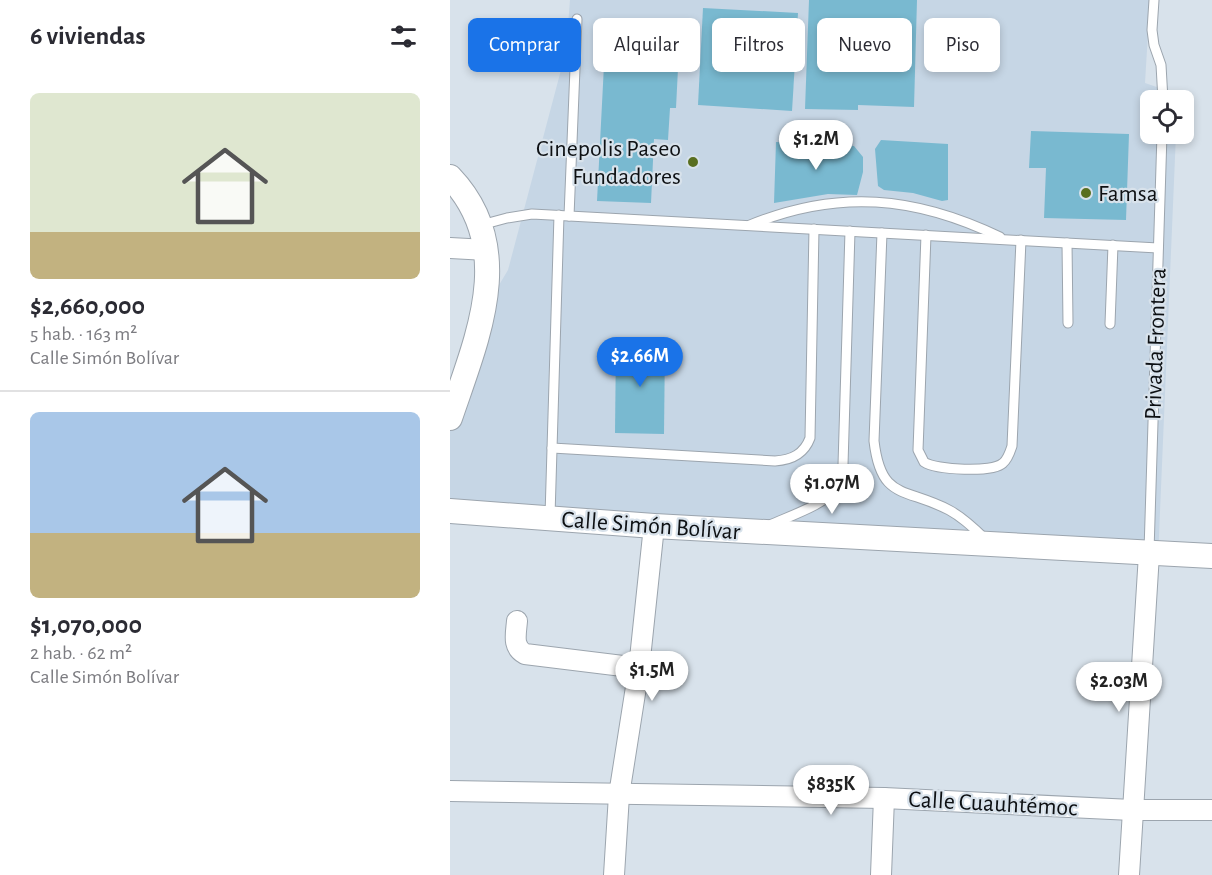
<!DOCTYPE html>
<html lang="es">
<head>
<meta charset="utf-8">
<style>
  :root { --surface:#fff; --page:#f7f7f7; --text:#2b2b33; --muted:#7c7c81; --line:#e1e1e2; --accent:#1a73e8 }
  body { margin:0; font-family:"Alegreya Sans",sans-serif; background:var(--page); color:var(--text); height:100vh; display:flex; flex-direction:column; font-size:22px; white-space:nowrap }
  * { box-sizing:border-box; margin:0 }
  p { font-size:20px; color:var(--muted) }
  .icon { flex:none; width:33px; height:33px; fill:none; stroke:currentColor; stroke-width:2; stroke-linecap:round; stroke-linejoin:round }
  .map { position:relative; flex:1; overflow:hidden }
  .details { display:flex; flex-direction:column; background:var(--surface); width:450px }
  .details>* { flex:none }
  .banner { position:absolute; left:18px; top:18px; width:570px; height:54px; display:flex; gap:12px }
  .controls { position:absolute; left:690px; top:90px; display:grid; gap:12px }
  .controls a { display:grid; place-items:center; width:54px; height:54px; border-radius:9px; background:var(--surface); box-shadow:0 3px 9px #0003; font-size:30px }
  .price { position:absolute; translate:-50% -51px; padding:0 14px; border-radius:21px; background:#fff; color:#222; font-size:20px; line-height:39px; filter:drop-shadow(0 2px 3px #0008) }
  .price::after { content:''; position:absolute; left:50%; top:36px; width:18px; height:14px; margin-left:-9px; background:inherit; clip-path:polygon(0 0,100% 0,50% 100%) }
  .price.current { background:var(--accent); color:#fff }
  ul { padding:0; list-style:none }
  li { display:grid; align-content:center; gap:12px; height:318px; padding:0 30px }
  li+li { border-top:2px solid var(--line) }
  li span { display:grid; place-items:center; height:186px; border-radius:9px; color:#555 }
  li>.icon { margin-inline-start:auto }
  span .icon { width:108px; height:108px; fill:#fffc; stroke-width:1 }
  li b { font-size:26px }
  h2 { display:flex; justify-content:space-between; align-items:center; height:72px; padding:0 30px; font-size:26px }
  .chip { padding:0 21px; border-radius:9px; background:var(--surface); box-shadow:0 3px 9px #0003; font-size:21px; line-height:54px }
  .chip.current { background:var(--accent); color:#fff }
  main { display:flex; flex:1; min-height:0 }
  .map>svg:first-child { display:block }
  .built { fill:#c6d6e5 }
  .building { fill:#79b9d0 }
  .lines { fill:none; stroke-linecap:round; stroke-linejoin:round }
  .service-casing { stroke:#9ca5ae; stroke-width:11 }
  .minor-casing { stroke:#9ca5ae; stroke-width:22 }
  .tertiary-casing { stroke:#9ca5ae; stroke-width:26 }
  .service { stroke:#fff; stroke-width:9 }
  .minor { stroke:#fff; stroke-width:20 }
  .tertiary { stroke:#fff; stroke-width:24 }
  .poi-dot { fill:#596f20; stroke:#d8e2eb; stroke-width:2 }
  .labels { text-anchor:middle; stroke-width:4.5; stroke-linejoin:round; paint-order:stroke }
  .poi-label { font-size:24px; fill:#0d1013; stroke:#d8e2eb; text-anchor:end }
  .street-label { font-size:24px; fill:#0d1013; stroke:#d8e2eb }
</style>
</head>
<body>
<main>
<section class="details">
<h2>6 viviendas<svg class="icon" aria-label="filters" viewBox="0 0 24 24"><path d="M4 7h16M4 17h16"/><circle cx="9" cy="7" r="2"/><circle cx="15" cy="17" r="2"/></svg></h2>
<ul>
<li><span style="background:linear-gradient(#dfe7d0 75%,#c2b280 0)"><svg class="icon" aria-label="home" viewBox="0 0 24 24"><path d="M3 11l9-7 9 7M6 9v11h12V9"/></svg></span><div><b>$2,660,000</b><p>5 hab. · 163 m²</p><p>Calle Simón Bolívar</p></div></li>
<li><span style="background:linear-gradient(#a9c7e8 65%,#c2b280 0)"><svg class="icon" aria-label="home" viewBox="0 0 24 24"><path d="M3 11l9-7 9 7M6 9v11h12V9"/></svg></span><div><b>$1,070,000</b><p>2 hab. · 62 m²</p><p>Calle Simón Bolívar</p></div></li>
</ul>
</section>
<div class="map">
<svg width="762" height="875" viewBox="0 0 762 875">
  <rect width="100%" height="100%" fill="#d8e2eb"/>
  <!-- built -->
  <polygon class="built" points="120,0 700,0 695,83 727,94 727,100 700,100 700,134 726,134 708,559 211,532 0,524 0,430 30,358 43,295 58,270 116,51"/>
  <!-- building -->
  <g class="building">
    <polygon points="359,0 467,0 464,107 408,105 408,110 355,109"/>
    <polygon points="253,8 348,13 342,111 248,105"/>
    <polygon points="156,26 230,29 226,108 220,108 218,140 204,139 201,203 147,201"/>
    <polygon points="581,131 679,134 676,220 594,218 596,168 579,168"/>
    <polygon points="431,140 498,144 498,200 492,201 463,193 434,190 428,186 425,149"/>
    <polygon points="326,142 404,146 413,157 413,172 407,195 378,194 324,203"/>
    <polygon points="166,342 215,343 214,434 165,433"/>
  </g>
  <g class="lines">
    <!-- service casing -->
    <g class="service-casing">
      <g id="service">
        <polyline points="704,0 702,30 704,45 711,65 713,100"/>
        <polyline points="119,216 127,19"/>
        <polyline points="31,225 57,218 82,214 708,248"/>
        <path d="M300 225C388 189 465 196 550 237"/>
        <path d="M432 233 424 441C431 501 455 487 499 510 512 517 524 528 535 539"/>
        <path d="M476 235 468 450 474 462C486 470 543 473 553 463 558 459 560 452 562 446L571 240"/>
        <polyline points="617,243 618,323"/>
        <polyline points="660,324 663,245"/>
        <path d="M102 448 325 461C342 460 354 454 360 438L364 229"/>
        <polyline points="100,516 109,215"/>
        <path d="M320 525C337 517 377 504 386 488 390 481 391 472 393 465L400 231"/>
        <polyline points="699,551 712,134"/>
      </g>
    </g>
    <!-- minor casing -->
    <g class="minor-casing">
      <g id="minor">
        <polyline points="0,248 37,250"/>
        <path d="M67 621C66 634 62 647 75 654L189 668"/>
        <polyline points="0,791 434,798 682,810 762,810"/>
        <polyline points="164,875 169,795 189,668 204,526"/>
        <polyline points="431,875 434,798"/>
        <polyline points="679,875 699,554"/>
      </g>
    </g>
    <!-- tertiary casing -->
    <g class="tertiary-casing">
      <g id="tertiary">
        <path d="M0 177C68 248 27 338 0 418"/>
        <polyline points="0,511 204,526 762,556"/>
      </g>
    </g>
    <!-- service -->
    <use href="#service" class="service"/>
    <!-- minor -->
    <use href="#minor" class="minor"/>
    <!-- tertiary -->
    <use href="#tertiary" class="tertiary"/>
  </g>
  <!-- markers -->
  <g class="poi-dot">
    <circle cx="243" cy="162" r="6"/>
    <circle cx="636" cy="193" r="6"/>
  </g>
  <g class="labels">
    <!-- poi labels -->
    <g class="poi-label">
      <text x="231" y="156">Cinepolis Paseo<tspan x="231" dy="28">Fundadores</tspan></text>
      <text x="648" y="201" text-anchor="start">Famsa</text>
    </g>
    <!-- street labels -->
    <g class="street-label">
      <text transform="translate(705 344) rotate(-88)" y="8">Privada Frontera</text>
      <text transform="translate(201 525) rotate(4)" y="8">Calle Simón Bolívar</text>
      <text transform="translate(543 803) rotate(3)" y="8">Calle Cuauhtémoc</text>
    </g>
  </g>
</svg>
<div class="controls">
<a><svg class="icon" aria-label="locate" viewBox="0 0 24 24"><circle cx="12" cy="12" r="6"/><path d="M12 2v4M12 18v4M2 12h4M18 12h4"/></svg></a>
</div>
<b class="price" style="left:366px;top:171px">$1.2M</b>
<b class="price current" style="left:190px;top:388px">$2.66M</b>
<b class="price" style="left:382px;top:515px">$1.07M</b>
<b class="price" style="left:202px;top:702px">$1.5M</b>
<b class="price" style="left:669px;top:713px">$2.03M</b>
<b class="price" style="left:381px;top:816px">$835K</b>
<div class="banner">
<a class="chip current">Comprar</a>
<a class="chip">Alquilar</a>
<a class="chip">Filtros</a>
<a class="chip">Nuevo</a>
<a class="chip">Piso</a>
</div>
</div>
</main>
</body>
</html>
